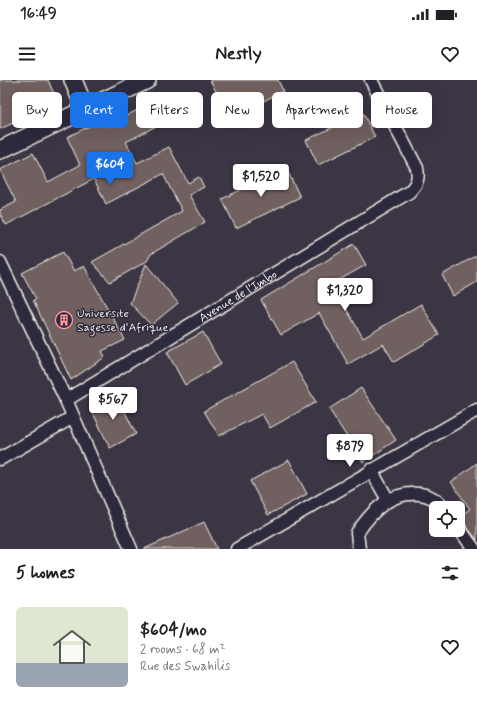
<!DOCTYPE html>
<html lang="en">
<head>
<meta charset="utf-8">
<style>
  :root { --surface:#fff; --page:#f2f2f2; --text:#202124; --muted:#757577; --line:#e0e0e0; --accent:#1a73e8 }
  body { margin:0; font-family:Mynerve,sans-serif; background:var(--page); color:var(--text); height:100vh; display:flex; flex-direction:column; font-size:15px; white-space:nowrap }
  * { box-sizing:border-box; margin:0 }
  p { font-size:13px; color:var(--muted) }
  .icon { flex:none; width:22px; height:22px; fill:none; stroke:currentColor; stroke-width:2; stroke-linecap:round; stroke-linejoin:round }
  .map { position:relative; height:469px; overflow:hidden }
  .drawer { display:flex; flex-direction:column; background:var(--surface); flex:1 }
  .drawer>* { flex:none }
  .hud { position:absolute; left:12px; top:12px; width:453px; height:36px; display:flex; gap:8px }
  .buttons { position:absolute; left:429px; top:421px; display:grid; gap:8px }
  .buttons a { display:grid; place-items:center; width:36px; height:36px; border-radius:6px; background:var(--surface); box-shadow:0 4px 16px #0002; font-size:20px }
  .price { position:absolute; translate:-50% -34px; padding:0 9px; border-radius:4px; background:#fff; color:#222; font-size:13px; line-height:26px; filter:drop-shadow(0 1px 2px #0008) }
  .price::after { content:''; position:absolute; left:50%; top:24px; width:12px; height:9px; margin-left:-6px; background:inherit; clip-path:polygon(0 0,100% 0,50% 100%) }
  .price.current { background:var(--accent); color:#fff }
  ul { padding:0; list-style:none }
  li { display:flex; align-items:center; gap:12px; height:100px; padding:0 16px }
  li+li { border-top:1px solid var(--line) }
  li span { display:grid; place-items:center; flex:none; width:112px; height:80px; border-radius:6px; color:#555 }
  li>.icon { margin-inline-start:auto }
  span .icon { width:48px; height:48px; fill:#fffc; stroke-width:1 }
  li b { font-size:17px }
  h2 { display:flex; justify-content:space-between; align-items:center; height:48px; padding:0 16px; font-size:17px }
  .pill { padding:0 14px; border-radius:6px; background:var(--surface); box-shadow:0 4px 16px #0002; font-size:14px; line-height:36px }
  .pill.current { background:var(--accent); color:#fff }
  .status { display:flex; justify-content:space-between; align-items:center; height:28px; padding:0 20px; background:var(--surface); direction:ltr }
  .status svg { height:11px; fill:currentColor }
  header { display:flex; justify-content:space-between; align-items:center; height:52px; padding:0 16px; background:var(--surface); font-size:18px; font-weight:800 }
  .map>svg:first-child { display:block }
  .building { fill:#70615e; stroke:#f4f1e8 }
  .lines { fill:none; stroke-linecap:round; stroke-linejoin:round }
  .street-casing { stroke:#f4f1e8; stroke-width:15 }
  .secondary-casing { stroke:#f4f1e8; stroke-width:20 }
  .street { stroke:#2f2a3d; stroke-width:12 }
  .secondary { stroke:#2f2a3d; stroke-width:17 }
  .labels { text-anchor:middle; stroke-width:3; stroke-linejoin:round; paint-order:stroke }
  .street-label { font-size:12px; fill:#f4f1e8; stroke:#2f2a3d }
  .poi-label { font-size:12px; fill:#f4f1e8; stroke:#2f2a3d; text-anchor:start }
</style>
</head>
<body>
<div class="status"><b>16:49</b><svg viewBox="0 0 49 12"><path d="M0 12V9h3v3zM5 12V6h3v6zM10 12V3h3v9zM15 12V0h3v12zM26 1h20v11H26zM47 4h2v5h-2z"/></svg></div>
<header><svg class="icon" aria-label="menu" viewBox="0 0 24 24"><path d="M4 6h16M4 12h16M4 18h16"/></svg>Nestly<svg class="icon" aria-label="heart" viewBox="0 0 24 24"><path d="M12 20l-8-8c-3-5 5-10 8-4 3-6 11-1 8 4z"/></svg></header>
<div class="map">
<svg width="477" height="469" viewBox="0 0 477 469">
  <rect width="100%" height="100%" fill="#3c3544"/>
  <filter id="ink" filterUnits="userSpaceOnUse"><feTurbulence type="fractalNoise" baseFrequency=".025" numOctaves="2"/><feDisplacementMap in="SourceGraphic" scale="8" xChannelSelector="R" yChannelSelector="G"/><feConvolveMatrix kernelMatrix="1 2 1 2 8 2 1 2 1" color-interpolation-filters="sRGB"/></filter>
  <g filter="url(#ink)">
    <!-- building -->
    <g class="building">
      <polygon points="0,0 48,0 58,23 0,49"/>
      <polygon points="210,0 278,0 283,11 230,38"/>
      <polygon points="147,25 158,45 126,62 137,83 169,67 188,103 199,97 204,107 189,115 205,142 151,174 147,181 110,202 92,182 182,131 163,94 106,124 94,99 6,145 0,134 0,130 16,122 0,90 33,73 48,102 80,85 67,57 102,40 105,47"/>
      <polygon points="363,33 375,57 318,85 306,60"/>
      <polygon points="286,88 300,117 236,148 222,119"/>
      <polygon points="354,164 366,185 332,204 363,258 421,224 439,255 394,282 383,264 348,284 319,233 281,255 261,220"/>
      <polygon points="63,172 74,191 84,186 125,260 102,271 105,277 71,300 33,220 36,219 22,193"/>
      <polygon points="477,175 477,202 453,216 442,195"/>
      <polygon points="146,184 178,223 151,245 130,223"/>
      <polygon points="203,252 221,284 185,305 167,272"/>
      <polygon points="292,282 316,322 270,348 262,334 219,356 204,331"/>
      <polygon points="361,308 396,360 363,382 329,329"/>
      <polygon points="116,314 136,354 110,368 90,327"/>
      <polygon points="289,380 307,414 268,435 250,401"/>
      <polygon points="477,383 477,460 464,443 458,440 458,437 470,429 451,402"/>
      <polygon points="204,442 217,469 144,469"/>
    </g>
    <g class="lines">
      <!-- street casing -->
      <g class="street-casing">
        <g id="street">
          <polyline points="0,182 66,320 131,469"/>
          <path id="s1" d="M66 320 409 112C417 104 419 99 417 88L371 0"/>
          <polyline points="0,379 73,337"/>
          <polyline points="371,390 388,420"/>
          <polyline points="458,447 474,469"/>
          <polyline points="237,469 477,330"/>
          <path d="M359 469 357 453C372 431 390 411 420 414 429 415 438 420 443 428"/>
        </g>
      </g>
      <!-- secondary casing -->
      <g class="secondary-casing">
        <g id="secondary">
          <polyline points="73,0 85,29"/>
          <polyline points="0,70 147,0"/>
        </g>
      </g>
      <!-- street -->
      <use href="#street" class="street"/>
      <!-- secondary -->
      <use href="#secondary" class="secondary"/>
    </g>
  </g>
  <!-- icons -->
  <defs>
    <g id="building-ring" transform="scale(0.9)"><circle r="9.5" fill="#2f2a3d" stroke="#ff9aa2" stroke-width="1.5"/><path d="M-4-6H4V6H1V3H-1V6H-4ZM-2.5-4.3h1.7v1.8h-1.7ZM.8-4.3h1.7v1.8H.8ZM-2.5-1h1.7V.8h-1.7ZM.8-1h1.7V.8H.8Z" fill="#ff9aa2"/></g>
  </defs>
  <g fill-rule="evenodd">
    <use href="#building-ring" x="64" y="240"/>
  </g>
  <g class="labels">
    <!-- street labels -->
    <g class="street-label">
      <text dy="4" stroke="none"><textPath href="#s1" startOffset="201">Avenue de l'Imbo</textPath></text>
    </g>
    <!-- poi labels -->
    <g class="poi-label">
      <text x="77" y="237">Universite<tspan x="77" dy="14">Sagesse d'Afrique</tspan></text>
    </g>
  </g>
</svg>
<div class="buttons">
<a><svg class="icon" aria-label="locate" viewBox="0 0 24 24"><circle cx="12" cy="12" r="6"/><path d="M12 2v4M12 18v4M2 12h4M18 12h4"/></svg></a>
</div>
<b class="price current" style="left:110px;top:106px">$604</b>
<b class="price" style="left:261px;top:118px">$1,520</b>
<b class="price" style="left:345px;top:232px">$1,320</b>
<b class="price" style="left:113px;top:341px">$567</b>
<b class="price" style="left:350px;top:388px">$879</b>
<div class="hud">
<a class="pill">Buy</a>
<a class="pill current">Rent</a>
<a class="pill">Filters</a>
<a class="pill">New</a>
<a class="pill">Apartment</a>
<a class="pill">House</a>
</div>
</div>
<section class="drawer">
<h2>5 homes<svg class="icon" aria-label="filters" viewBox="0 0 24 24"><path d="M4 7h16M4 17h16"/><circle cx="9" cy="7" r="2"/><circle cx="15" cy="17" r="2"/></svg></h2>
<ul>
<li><span style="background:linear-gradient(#dfe7d0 70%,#9aa5b1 0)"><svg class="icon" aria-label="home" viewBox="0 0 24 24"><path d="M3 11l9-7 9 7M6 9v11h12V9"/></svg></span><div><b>$604/mo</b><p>2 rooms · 68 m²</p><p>Rue des Swahilis</p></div><svg class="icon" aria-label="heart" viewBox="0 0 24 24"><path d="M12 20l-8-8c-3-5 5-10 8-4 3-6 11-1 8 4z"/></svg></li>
</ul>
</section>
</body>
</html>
